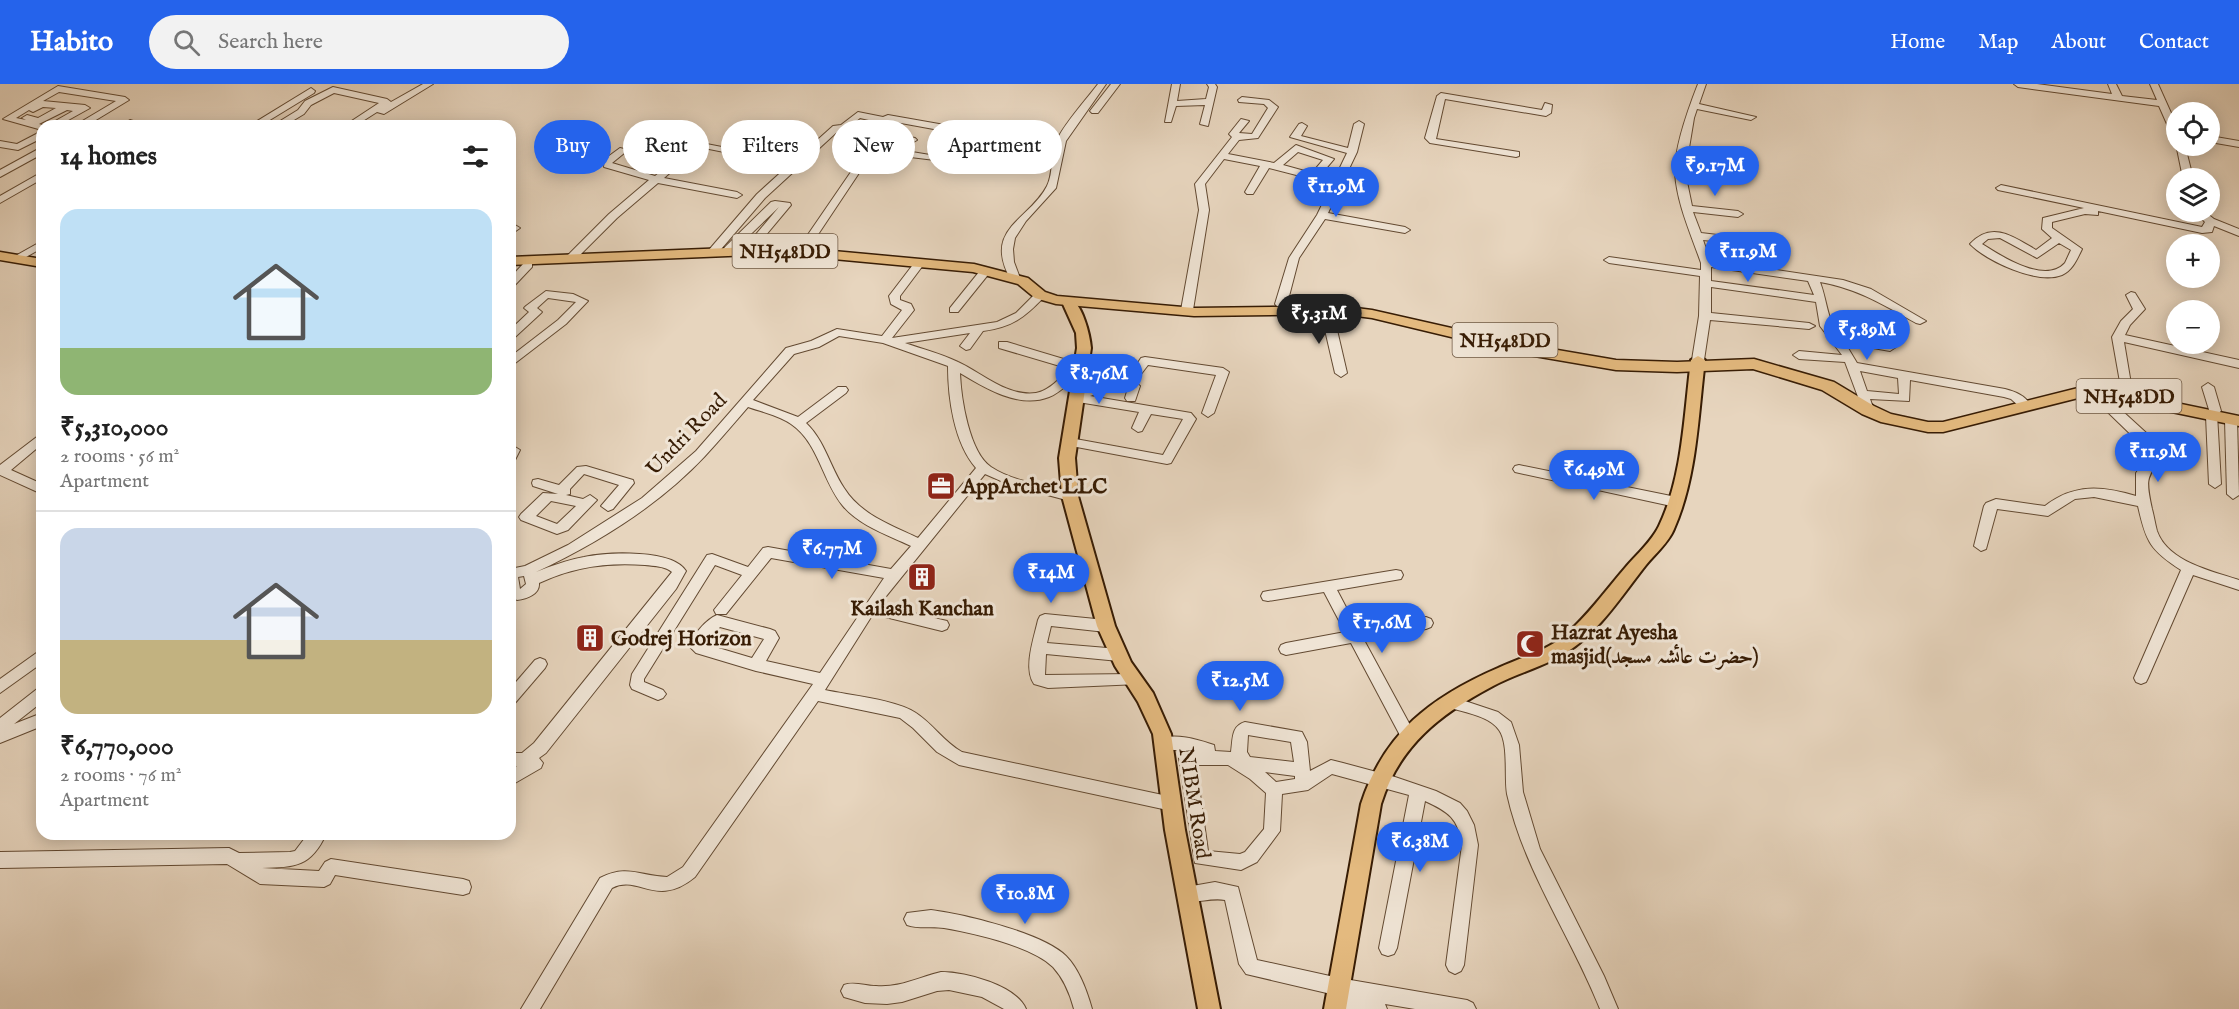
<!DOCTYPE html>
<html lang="en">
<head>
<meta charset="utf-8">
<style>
  :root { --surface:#fff; --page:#f2f2f2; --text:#222; --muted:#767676; --line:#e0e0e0; --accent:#2563eb }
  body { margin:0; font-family:"IM FELL English",Amiri,serif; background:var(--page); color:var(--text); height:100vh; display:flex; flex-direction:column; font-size:22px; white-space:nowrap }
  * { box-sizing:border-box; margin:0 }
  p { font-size:20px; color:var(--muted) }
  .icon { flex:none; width:33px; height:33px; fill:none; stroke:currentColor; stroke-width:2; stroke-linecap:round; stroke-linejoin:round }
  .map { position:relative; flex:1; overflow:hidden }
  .side { position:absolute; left:36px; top:36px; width:480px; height:720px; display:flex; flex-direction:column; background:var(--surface); border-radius:18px; box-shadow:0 3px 15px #0003 }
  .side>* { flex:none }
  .top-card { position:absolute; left:534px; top:36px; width:570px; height:54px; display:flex; gap:12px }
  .fabs { position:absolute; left:2166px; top:18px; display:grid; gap:12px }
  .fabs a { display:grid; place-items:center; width:54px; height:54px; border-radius:50%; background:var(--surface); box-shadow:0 3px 15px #0003; font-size:30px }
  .price { position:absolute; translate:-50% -51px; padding:0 14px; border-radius:21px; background:var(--accent); color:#fff; font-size:20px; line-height:39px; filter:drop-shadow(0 2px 3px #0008) }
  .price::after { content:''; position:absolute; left:50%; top:36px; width:18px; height:14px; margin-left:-9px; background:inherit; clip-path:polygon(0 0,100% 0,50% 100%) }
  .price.active { background:#222; color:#fff }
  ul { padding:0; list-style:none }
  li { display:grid; align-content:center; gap:12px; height:318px; padding:0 24px }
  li+li { border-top:2px solid var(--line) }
  li span { display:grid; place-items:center; height:186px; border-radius:18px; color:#555 }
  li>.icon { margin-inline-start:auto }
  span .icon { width:108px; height:108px; fill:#fffc; stroke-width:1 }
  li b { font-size:26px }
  h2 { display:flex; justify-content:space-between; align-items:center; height:72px; padding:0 24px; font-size:26px }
  .pill { padding:0 21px; border-radius:27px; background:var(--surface); box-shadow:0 3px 15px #0003; font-size:21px; line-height:54px }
  .pill.active { background:var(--accent); color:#fff }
  header { display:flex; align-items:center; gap:36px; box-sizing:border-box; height:84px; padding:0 30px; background:var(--accent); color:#fff }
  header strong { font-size:28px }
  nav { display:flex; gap:33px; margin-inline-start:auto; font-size:21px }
  .search { width:420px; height:54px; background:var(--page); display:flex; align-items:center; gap:15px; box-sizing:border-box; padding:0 21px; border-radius:33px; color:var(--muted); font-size:22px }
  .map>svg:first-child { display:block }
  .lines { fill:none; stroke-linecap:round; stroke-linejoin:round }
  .minor-casing { stroke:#634a32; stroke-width:2 }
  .major-casing { stroke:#371c04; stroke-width:4 }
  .highway-casing { stroke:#371c04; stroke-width:3 }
  .minor { fill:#efe4d5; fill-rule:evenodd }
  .major { fill:#e4ba7f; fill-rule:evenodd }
  .highway { fill:#e4ba7f; fill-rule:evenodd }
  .labels { text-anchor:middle; stroke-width:6; stroke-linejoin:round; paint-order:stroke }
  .shield { fill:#efe4d5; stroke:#6e5843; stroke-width:1.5 }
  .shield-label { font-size:20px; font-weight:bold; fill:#371c04 }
  .street-label { font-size:21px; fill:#371c04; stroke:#efe4d5 }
  .poi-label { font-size:21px; font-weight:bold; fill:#371c04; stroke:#efe4d5; text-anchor:start }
</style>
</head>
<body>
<header>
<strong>Habito</strong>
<div class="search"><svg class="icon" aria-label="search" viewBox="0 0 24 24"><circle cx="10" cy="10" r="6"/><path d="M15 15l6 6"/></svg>Search here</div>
<nav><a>Home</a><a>Map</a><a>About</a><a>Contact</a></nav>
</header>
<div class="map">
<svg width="2239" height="925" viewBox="0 0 2239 925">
  <rect width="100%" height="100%" fill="#e7d5be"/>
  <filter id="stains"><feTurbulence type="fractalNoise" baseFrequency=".00333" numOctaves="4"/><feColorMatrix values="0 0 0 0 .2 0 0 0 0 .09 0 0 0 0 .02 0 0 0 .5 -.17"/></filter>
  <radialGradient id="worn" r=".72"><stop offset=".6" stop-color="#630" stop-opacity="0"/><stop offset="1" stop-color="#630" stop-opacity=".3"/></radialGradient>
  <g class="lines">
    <!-- minor casing -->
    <g class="minor-casing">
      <g id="minor">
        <polygon points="423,0 433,0 384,30 377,28 355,42 344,42 379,19 334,9 311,21 304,30 284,42 272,42 298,26 305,17 333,3 387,15 391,18"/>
        <path d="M1098 0H1106L1066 57 1056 104 1026 137 1015 154 1013 165 1014 178 1020 194 1019 196H1011C982 144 1029 137 1047 102 1054 88 1050 70 1057 56 1064 40 1086 16 1098 0Z"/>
        <polygon points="1111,0 1120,0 1098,29 1092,29 1090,27"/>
        <polygon points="1172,0 1180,0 1177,17 1206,15 1209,3 1207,0 1215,0 1217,3 1208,42 1200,40 1205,21 1176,22 1171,38 1165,38"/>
        <path d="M1698 0H1706L1699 20 1756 33 1751 36 1697 25 1694 34 1685 88 1692 122 1738 127 1743 130 1738 133 1693 128 1701 149 1751 155 1756 158 1751 161 1703 156 1710 176 1843 196 1871 205 1926 237 1920 240 1916 239C1884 221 1856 204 1820 198 1827 216 1827 236 1839 251L1890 259 1896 263 1890 267 1845 259 1857 279 2005 305C2016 308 2024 311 2031 321L2029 324H2021L2011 315 2004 313 1910 296 1909 317 1870 315 1874 326 1868 330 1864 329 1845 278 1799 275 1793 271 1799 267 1842 271 1820 242 1816 218 1711 203V229L1809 239 1815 242 1809 245 1710 236 1704 276 1698 280 1694 279 1692 276 1699 232 1700 192 1609 179 1604 176 1609 173 1701 186V179C1691 150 1677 120 1675 89 1674 64 1689 23 1698 0ZM1711 183 1808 197 1814 211 1711 197ZM1860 287 1898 294 1899 310 1867 307Z"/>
        <polygon points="2014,0 2037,0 2112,10 2108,0 2116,0 2122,12 2157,16 2150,0 2158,0 2176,40 2176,52 2171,49 2159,22 2018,3"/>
        <path d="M58 2 125 13 129 16 86 42H74L116 17 59 8 43 17 85 21 90 24 63 39 68 42H52L50 40 73 27 67 26 39 40 46 42H42V46L3 35ZM43 23 56 24 38 34 27 31 22 34 26 36 16 34 29 26 33 28Z"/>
        <polygon points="311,4 315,7 314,9 260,42 249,42"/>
        <polygon points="1441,9 1542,26 1545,19 1552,21 1551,29 1546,32 1445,15 1436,55 1519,68 1519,72 1516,73 1430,59 1425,54 1437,12"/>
        <path d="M1242 13 1269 16 1278 23 1258 54 1239 56 1228 70 1274 79 1296 61 1334 75 1318 94 1308 114 1304 115 1299 112 1308 94 1269 84 1253 110H1247L1245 108 1260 82 1224 75 1205 100 1209 126 1193 226 1191 228H1183L1181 226 1199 126 1195 100 1232 53 1229 50 1241 35 1249 37 1239 49 1252 50 1268 24 1264 20 1239 18 1238 16ZM1298 68 1323 76 1312 89 1283 81Z"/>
        <path d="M858 28 883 33 888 31 956 43 961 46 935 76 902 72 892 82 861 86 805 170H797L796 168 855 82 866 78 886 77 900 66 930 71 950 48 890 37 879 47 915 54 917 56 912 59 838 47 765 114 716 171H708V167L757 110 789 81 679 59 676 58V54L794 77 833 42 841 41ZM860 34 873 37 863 47 849 43Z"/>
        <polygon points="130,36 133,37 133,41 120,42"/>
        <polygon points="1359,37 1364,40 1357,68 1328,129 1405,143 1410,146 1405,149 1325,135 1299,174 1287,220 1281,223 1277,222 1275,220 1289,174 1317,131 1347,69 1290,53 1299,40 1302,39 1307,42 1301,52 1348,64 1354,40"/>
        <polygon points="42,47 42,54 18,66 0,63 0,57 17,60"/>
        <polygon points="2210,52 2239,57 2239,63 2210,58"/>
        <polygon points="2176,60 2185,62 2193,94 2183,94"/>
        <polygon points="42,63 42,70 0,93 0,86"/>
        <polygon points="620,64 628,66 612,79 655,92 678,74 683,77 681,79 664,94 737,108 742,111 737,114 658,99 617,134 574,177 566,177 566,173 609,130 649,96 604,83 605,75"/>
        <polygon points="42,88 42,95 0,119 0,112"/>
        <path d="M2001 101 2202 143 2205 138 2195 128H2205L2214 135 2239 145V152L2214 142 2212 148 2202 149 2098 127V131L2085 130 2052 138V144L2082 165C2077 175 2073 186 2062 191 2037 201 1987 177 1970 160 1992 136 2014 153 2036 166L2052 154 2042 145 2043 134 2084 124 1998 106 1996 104ZM2000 154 2037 174 2059 159 2071 166C2069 170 2067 175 2065 179 2045 201 2001 172 1982 160L1988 155Z"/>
        <polygon points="775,117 790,119 791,121 751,169 747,170 742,167 779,123 730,170 722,170 722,166 771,118"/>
        <polygon points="515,141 520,144 510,151 510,143"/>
        <polygon points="42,157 42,164 19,177 15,178 10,175"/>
        <path d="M919 177 924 180 900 212V216L911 220 914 226 892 254 997 238 1016 229 1036 209H1044V213C1024 234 1012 243 983 247L970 265 966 266 960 262 970 249 905 259C922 265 942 270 958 278 982 289 1007 313 1036 309 1049 307 1061 293 1070 285L999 264V258H1007L1077 279 1083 276 1087 277 1089 280 1086 284 1130 291 1141 274 1145 273 1223 284 1229 288 1214 329 1208 333 1202 329 1216 291 1148 281 1135 298 1140 302 1135 317H1127L1125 314 1128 304 1116 301 1114 304 1090 312 1191 329 1196 335 1171 379 1167 380 1066 361 1064 358 1066 355 1070 354 1163 371 1183 335 1151 330 1142 347 1138 348 1132 344 1139 328 1078 318 1072 314 1074 309 1114 296 1079 290C1070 298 1060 309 1049 313 1019 325 985 304 960 289 961 314 969 368 991 383 1015 399 1048 401 1075 409L1076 412 1070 417 1010 401 985 390 879 521 947 537 949 541 947 545 942 547 873 530 825 606C848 611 898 616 916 629 933 640 944 658 962 668L1172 713 1178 715 1180 720 1178 725 1172 727 959 681 937 668 913 644 900 634 818 617 695 793C656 825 639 790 612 804L540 925H521L600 794C627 780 640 792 667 793L683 783 813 600 756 587 696 569 690 563C691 552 707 535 717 531L770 545 775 547 779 554 766 577 820 589 884 494 771 474 726 530H716L714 526 742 491 715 481 644 595V598L663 606 666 610 663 614 658 616 632 605 630 601 632 590 707 471 712 470 748 483 763 464 768 463 891 485 911 462C888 451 860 442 843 422 822 397 819 359 791 340 778 331 762 328 748 323 734 339 720 356 705 372 658 422 598 459 536 488 551 482 567 476 584 473 608 468 673 465 686 487L676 505 546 669 539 674 543 679 541 684 515 699 510 697V683L514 684 517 682 510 683V669H522L534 659 672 488C665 482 654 482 645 481 607 478 574 483 539 499 540 510 527 515 517 516L510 512V485L525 482 568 461 642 414 696 367 786 264 811 257 837 245 882 252 902 226 891 220 889 212 915 178ZM839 252 883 259 948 282C948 314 954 359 976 384L918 454C891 441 861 431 844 404 830 383 825 357 806 339L846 309 848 306 846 303H838L798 333 753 316 794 270 819 263ZM524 492 526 500 520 505 518 493ZM720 543 764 555 752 574 705 560Z"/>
        <polygon points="528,178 532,179 532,183 514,202 510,203 510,194 524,179"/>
        <polygon points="983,187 988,190 987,192 958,228 950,228 950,224 979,188"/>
        <polygon points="546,207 573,210 588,217 566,240 510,283 510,273 558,236 576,218 548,214 537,224 542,228 540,230 514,254 510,255 510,246 529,228 524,224 526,222"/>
        <polygon points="2131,208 2135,209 2145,225 2130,241 2125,251 2239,276 2239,284 2124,258 2133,312 2127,316 2123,315 2112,253 2121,237 2133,225 2126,211"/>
        <polygon points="1325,217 1331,220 1347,289 1341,293 1335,289 1319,220"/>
        <polygon points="2208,299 2214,303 2221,327 2217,330 2221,400 2215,404 2209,400 2206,332 2210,329 2202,303"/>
        <path d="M2092 302 2096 303 2154 356 2163 369C2147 395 2145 393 2152 425 2154 432 2155 440 2157 447 2168 478 2212 487 2239 496V506L2193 491 2148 594 2146 598 2141 600 2136 598 2134 594 2181 486C2150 466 2146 458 2138 422L2094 413 2075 415 2048 432 1997 425 1986 465 1981 467 1974 462 1984 422 1986 419 1996 415 2045 422C2074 399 2103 402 2136 412V389L2150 369 2088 309 2086 306 2088 303Z"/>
        <polygon points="2231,332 2237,336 2239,411 2233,415 2227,410 2225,336"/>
        <polygon points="42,349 42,360 11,386 42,400 42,410 0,391 0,381"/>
        <polygon points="510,360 520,366 514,378 510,379"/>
        <polygon points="1519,381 1676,413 1683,418 1676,423 1515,388 1513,385 1515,382"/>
        <path d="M586 382 633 396 634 399 613 425 608 427 601 422 619 401 584 390 570 405V410L566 411 583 415 590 411 597 416 568 446 557 450 521 436 519 433 521 430 543 409 558 410 533 402 532 399 533 396 538 395 559 401 577 383ZM551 417 576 422 557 440 536 432Z"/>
        <polygon points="1396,486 1401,487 1403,491 1401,495 1337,506 1358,546 1426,533 1431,535 1433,539 1431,543 1426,545 1364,556 1416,652 1413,657 1408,658 1403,657 1351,559 1286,571 1281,569 1279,565 1281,561 1286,559 1345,548 1324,508 1268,517 1263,516 1261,512 1263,508 1268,507"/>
        <path d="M1045 530 1106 536 1111 538 1113 542 1111 546 1106 548 1051 542 1047 559 1119 565 1124 567 1126 571 1124 575 1119 577 1046 570 1045 591 1134 590 1139 592 1141 596 1139 600 1048 604 1034 600C1023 584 1034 554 1038 536L1040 532Z"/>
        <polygon points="42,565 42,579 0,609 0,595"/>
        <polygon points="540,574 545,576 547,580 545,584 515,619 510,621 510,605 535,576"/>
        <polygon points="42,603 42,618 14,640 42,629 42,642 0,659 0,634 37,605"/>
        <path d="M1450 612 1498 628 1511 638 1519 661 1523 708 1540 765 1604 892 1618 925H1600C1571 852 1524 787 1507 710 1504 692 1509 660 1499 646 1489 631 1461 628 1445 622L1442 618 1445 614Z"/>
        <path d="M1245 638 1302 648 1307 658 1310 687 1331 676 1343 679 1395 693 1436 707 1460 719 1467 727 1474 741 1478 761 1464 881 1461 887 1455 890 1449 887 1446 881 1462 761C1458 734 1449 728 1425 717L1397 864 1394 870 1388 872 1382 870 1379 864 1409 711 1332 690 1308 706 1282 710 1280 747 1257 778 1241 786 1195 779 1179 674 1181 669 1191 667 1158 665 1155 660 1158 655C1176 649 1196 655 1214 661L1215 667 1231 668C1233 655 1231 642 1245 638ZM1248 651 1291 658 1294 678 1250 673 1247 668ZM1196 681H1228L1250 695 1266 709 1264 745 1245 768 1240 770 1208 767ZM1265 688 1295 692V695L1276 698Z"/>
        <path d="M308 750H326C311 783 295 783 262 784L319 787 325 778 331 775 463 795 469 797 471 803 469 809 463 811 335 791 330 800 324 803 260 800 227 780 0 784V768L229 764 239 769 290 768 295 767Z"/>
        <path d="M1215 798 1238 803 1257 876 1339 894 1467 916 1473 919 1476 925H1415L1385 920 1387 925H1334L1330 923 1327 917 1331 910 1246 890 1239 880 1225 816C1210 813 1194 821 1181 816L1178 810 1181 804Z"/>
        <path d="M931 826C963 830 1043 849 1066 872 1079 885 1087 907 1092 925H1074C1070 910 1064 895 1053 883 1032 862 973 849 944 844 932 842 918 845 907 841L904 835 907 829Z"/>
        <path d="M941 888C965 888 1016 901 1026 925H1004L982 913 949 906 937 907 902 918 887 920 865 919 844 913 841 907 844 901C854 897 865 902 876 902 900 904 919 893 941 888Z"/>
      </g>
    </g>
    <!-- major casing -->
    <g class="major-casing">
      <g id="major">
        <path d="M1069 214C1082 218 1090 251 1091 264L1075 374 1078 412 1115 542 1131 578 1153 609 1171 650 1185 746 1220 925H1198L1165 746 1153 650 1138 618 1115 582 1097 542 1062 412 1059 374 1077 264 1076 249 1062 218Z"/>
        <path d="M1698 272 1705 276C1698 332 1697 393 1674 445 1669 458 1655 470 1646 481 1623 510 1599 548 1567 568 1544 583 1517 589 1493 602 1440 630 1399 662 1381 720L1346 925H1324L1361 720C1384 649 1431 613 1498 584 1519 574 1546 567 1564 552 1587 533 1605 507 1625 484 1636 471 1652 457 1659 442 1683 392 1684 330 1691 276Z"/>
      </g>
    </g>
    <!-- highway casing -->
    <g class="highway-casing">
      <g id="highway">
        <polygon points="752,163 801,164 974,180 1028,194 1045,208 1057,212 1194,224 1340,222 1372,226 1522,260 1616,276 1677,278 1754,275 1834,298 1874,322 1891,330 1928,338 1943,338 2090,301 2239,332 2239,342 2090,311 1943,348 1928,348 1881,338 1862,330 1822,306 1753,285 1677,288 1616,286 1522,270 1372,234 1340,230 1194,232 1056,220 1035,214 1018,200 973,188 801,172 752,171 510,181 510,173"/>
        <polygon points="0,168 42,175 42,183 0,176"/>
      </g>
    </g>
    <!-- minor -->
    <use href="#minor" class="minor"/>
    <!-- major -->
    <use href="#major" class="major"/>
    <!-- highway -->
    <use href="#highway" class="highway"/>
  </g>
  <!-- icons -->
  <defs>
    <g id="office-square" transform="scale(1.5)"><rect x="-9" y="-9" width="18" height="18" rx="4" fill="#8f2418" stroke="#efe4d5"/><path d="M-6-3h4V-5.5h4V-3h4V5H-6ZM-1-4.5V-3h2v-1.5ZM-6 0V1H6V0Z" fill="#fff"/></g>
    <g id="building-square" transform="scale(1.5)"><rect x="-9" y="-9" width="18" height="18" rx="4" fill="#8f2418" stroke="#efe4d5"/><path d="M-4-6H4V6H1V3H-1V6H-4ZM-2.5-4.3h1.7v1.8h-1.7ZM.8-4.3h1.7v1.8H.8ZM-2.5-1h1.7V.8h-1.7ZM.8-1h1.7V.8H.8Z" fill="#fff"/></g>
    <g id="mosque-square" transform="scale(1.5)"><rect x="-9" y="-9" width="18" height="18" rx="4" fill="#8f2418" stroke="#efe4d5"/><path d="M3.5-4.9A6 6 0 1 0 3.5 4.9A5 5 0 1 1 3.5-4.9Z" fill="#fff"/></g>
  </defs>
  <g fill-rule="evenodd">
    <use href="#office-square" x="941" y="402"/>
    <use href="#building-square" x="922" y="493"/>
    <use href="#building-square" x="590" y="554"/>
    <use href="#mosque-square" x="1530" y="560"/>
  </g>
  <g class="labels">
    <!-- shield labels -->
    <g class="shield">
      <rect x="732.5" y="150" width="105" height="34" rx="4.5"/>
      <rect x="1452.5" y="239" width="105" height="34" rx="4.5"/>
      <rect x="2076.5" y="295" width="105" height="34" rx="4.5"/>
    </g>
    <g class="shield-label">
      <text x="785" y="174">NH548DD</text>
      <text x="1505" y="263">NH548DD</text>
      <text x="2129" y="319">NH548DD</text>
    </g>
    <!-- street labels -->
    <g class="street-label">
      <text transform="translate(686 350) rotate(-46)" y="7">Undri Road</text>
      <text transform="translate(1195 719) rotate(81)" y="7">NIBM Road</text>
    </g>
    <!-- poi labels -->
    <g class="poi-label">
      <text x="962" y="409">AppArchet LLC</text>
      <text x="922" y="531" text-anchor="middle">Kailash Kanchan</text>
      <text x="1551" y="555">Hazrat Ayesha<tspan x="1551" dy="24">masjid(حضرت عائشہ مسجد)</tspan></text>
      <text x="611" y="561">Godrej Horizon</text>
    </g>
  </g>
  <rect width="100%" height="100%" filter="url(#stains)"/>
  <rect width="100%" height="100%" fill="url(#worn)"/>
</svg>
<div class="fabs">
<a><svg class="icon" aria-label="locate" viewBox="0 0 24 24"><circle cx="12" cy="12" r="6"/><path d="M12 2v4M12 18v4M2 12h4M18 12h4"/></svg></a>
<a><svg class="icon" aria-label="layers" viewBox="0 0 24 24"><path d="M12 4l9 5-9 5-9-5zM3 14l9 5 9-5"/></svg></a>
<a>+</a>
<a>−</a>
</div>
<b class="price" style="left:1715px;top:113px">₹9.17M</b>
<b class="price" style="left:1336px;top:134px">₹11.9M</b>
<b class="price" style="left:1748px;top:199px">₹11.9M</b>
<b class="price active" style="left:1319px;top:261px">₹5.31M</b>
<b class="price" style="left:1867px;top:277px">₹5.89M</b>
<b class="price" style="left:1099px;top:321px">₹8.76M</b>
<b class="price" style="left:2158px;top:399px">₹11.9M</b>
<b class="price" style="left:1594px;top:417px">₹6.49M</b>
<b class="price" style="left:832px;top:496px">₹6.77M</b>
<b class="price" style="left:1051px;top:520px">₹14M</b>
<b class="price" style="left:1382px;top:570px">₹17.6M</b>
<b class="price" style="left:1240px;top:628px">₹12.5M</b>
<b class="price" style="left:1420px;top:789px">₹6.38M</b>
<b class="price" style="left:1025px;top:841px">₹10.8M</b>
<div class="top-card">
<a class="pill active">Buy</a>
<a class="pill">Rent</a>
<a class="pill">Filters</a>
<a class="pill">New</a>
<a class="pill">Apartment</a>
</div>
<section class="side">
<h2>14 homes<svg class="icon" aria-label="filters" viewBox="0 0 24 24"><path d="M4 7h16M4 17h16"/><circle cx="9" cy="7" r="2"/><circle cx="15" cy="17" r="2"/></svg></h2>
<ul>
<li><span style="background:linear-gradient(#bfe0f5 75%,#8fb573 0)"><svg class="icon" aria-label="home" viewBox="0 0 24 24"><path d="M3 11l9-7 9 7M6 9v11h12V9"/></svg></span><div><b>₹5,310,000</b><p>2 rooms · 56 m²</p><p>Apartment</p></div></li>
<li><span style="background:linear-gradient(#c9d6e8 60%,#c2b280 0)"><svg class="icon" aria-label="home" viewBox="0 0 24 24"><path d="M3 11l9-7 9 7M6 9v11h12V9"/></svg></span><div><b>₹6,770,000</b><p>2 rooms · 76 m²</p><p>Apartment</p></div></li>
</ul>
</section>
</div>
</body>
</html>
